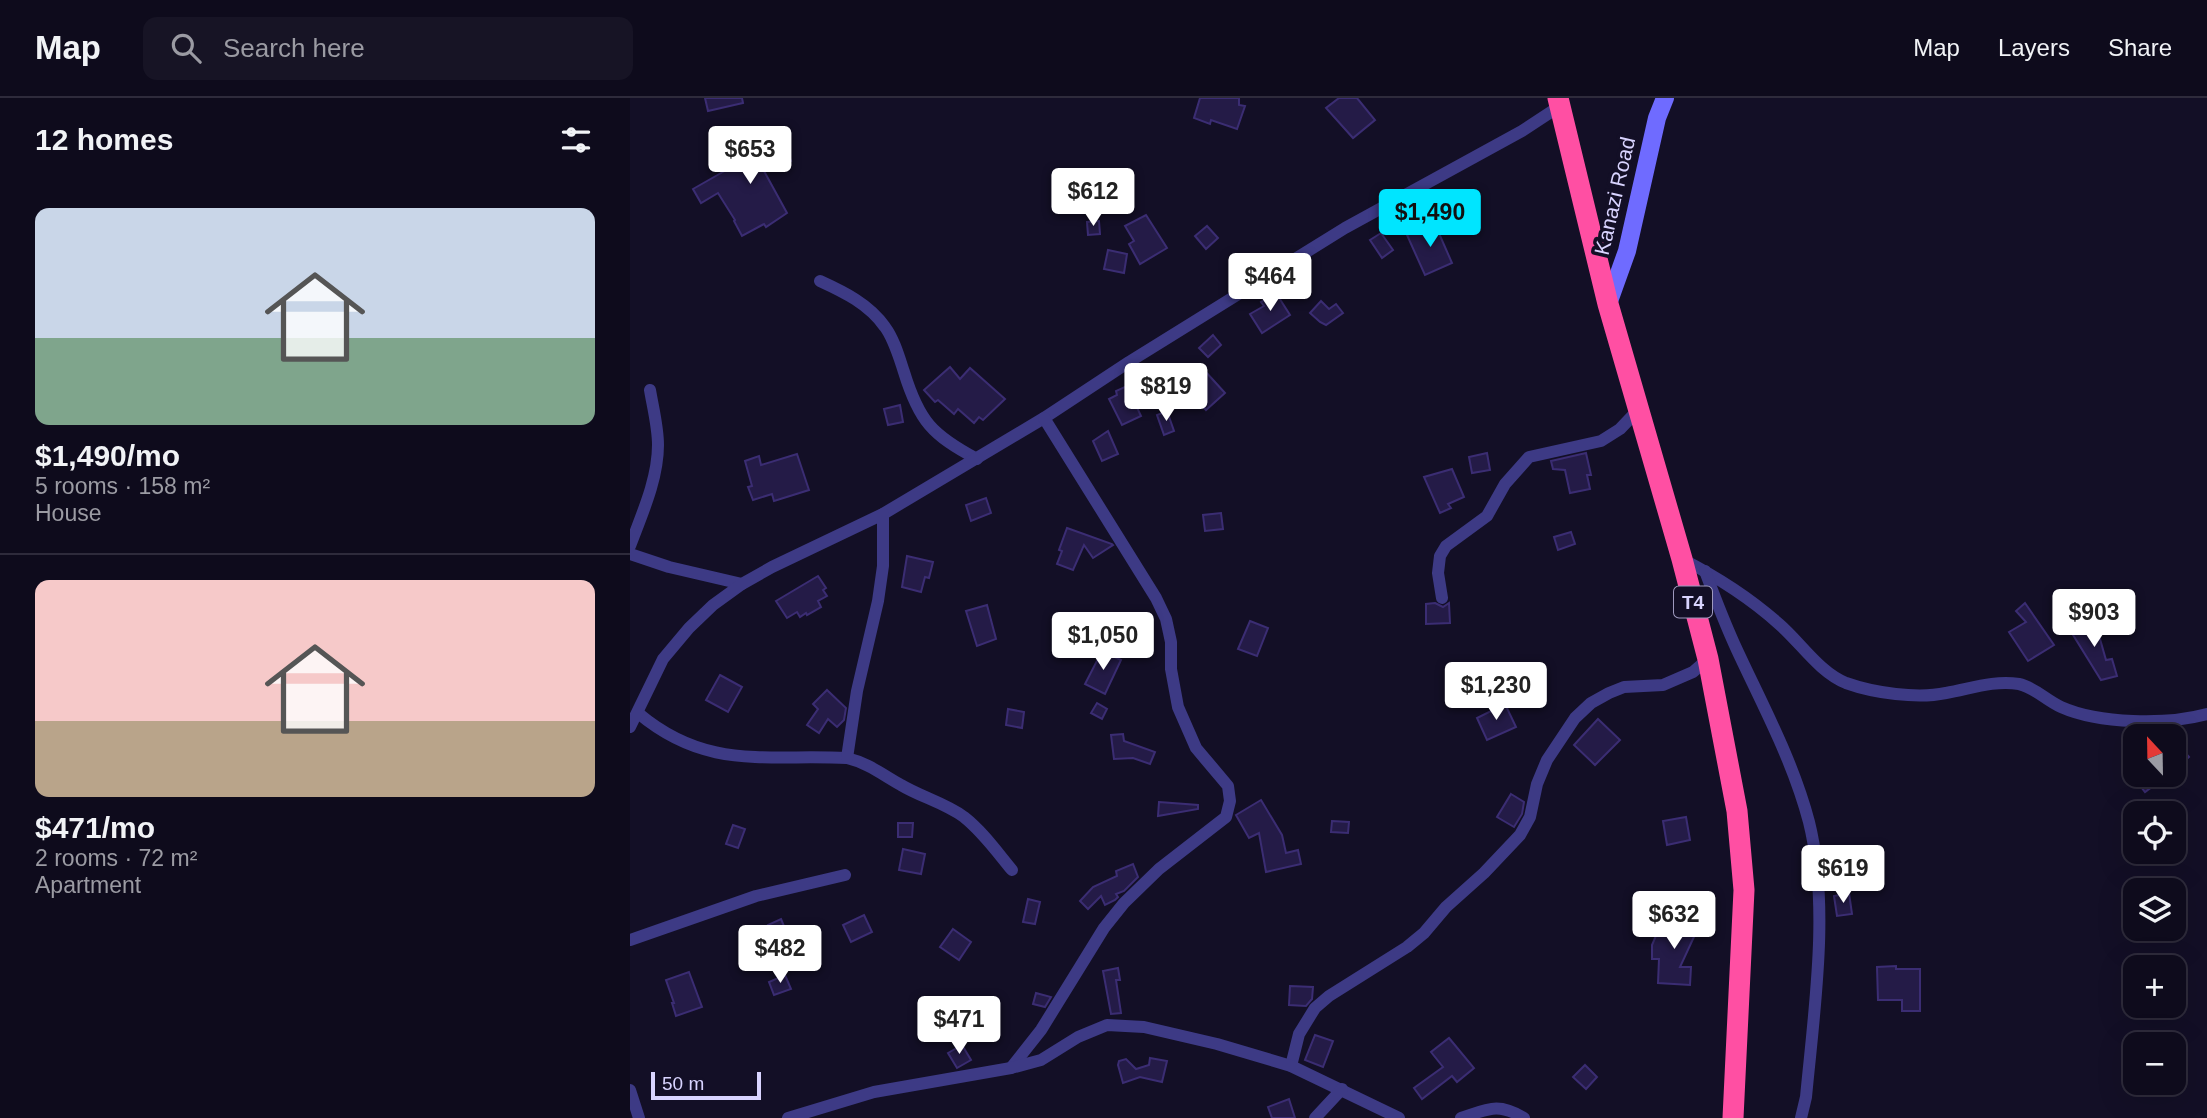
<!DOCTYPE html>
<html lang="en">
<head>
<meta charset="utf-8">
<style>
  :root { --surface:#0e0b1c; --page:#171425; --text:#f1f3f6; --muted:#9b9ba3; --line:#2e2b3b; --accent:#00e5ff }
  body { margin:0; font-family:Helvetica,sans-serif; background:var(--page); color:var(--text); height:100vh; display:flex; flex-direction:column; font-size:26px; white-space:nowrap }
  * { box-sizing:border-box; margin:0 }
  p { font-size:23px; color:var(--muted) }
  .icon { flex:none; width:38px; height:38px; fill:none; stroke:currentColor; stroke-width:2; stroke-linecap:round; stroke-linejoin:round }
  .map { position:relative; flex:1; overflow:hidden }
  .side { display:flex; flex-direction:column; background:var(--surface); width:630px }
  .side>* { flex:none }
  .needle { width:46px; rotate:338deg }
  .fabs { position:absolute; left:1493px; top:626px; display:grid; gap:14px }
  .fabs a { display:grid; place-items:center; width:63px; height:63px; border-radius:14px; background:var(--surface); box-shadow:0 7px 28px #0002,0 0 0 2px var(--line); font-size:35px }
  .scale { position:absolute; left:21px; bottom:18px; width:110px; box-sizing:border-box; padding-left:7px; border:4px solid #d9d4ff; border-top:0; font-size:19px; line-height:24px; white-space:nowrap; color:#d9d4ff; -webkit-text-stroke:5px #130f26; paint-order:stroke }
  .price { position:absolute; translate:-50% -60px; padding:0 16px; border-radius:7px; background:#fff; color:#222; font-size:23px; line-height:46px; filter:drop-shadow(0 2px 4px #0008) }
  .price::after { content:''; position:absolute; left:50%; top:42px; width:21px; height:16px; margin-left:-10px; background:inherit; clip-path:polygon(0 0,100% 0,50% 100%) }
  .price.active { background:var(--accent); color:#111 }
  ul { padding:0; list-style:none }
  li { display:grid; align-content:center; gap:14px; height:371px; padding:0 35px }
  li+li { border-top:2px solid var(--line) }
  li span { display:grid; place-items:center; height:217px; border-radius:14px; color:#555 }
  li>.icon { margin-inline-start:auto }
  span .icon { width:126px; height:126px; fill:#fffc; stroke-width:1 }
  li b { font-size:30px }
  h2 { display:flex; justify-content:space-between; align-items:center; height:84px; padding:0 35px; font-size:30px }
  header { display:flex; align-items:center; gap:42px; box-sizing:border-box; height:98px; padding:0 35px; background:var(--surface); border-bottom:2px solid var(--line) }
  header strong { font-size:33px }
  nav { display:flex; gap:38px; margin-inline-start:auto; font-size:24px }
  .search { width:490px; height:63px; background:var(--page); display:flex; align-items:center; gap:18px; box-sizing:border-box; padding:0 24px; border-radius:14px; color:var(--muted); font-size:26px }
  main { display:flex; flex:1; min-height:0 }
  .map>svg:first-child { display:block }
  .building { fill:#241b47; stroke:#3b2d73; stroke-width:2 }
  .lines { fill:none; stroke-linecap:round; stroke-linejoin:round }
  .street { stroke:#3d3a85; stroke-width:12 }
  .secondary { stroke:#6f6bff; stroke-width:18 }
  .highway { stroke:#ff4fa3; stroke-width:21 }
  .labels { text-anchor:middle; stroke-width:7; stroke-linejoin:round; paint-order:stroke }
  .shield { fill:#130f26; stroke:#9e99be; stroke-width:2 }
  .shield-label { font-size:19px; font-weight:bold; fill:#d9d4ff }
  .street-label { font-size:21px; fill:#d9d4ff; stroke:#130f26 }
</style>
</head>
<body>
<header>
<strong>Map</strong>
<div class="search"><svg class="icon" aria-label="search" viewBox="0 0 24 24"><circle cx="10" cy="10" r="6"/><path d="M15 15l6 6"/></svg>Search here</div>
<nav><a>Map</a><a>Layers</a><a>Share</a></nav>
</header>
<main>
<section class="side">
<h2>12 homes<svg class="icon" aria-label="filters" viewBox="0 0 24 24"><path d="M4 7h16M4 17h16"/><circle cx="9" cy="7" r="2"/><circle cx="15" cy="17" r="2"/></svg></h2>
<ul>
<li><span style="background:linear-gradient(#c9d6e8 60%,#7fa58c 0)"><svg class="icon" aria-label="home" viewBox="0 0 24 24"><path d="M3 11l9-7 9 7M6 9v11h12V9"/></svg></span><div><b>$1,490/mo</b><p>5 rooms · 158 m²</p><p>House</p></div></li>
<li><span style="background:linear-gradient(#f6c9c9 65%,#b9a48a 0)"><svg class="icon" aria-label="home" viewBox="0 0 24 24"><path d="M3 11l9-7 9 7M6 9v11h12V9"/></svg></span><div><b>$471/mo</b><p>2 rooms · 72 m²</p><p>Apartment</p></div></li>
</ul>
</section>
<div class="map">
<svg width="1577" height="1020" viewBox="0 0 1577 1020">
  <rect width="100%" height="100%" fill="#130f26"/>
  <!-- building -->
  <g class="building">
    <polygon points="75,0 112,0 113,5 78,13"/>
    <polygon points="570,0 609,0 609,7 615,8 607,31 581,22 580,26 564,20"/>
    <polygon points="709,0 727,0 745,22 723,40 696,10"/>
    <polygon points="136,35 138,46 153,41 161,63 134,73 157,115 136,129 134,126 112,138 104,123 105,122 88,95 71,105 63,91 119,59 115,40"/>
    <polygon points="516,117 537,150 510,166 499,146 504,143 495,128"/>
    <polygon points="469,123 470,136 458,137 457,124"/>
    <polygon points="804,124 822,165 795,177 777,137"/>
    <polygon points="577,128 588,140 576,151 565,138"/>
    <polygon points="751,135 763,152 752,160 740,142"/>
    <polygon points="478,152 497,156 494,175 474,171"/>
    <polygon points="646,195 660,217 632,235 620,216 634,208 631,204"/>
    <polygon points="691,203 699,211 706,206 713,215 696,227 690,224 680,215"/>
    <polygon points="583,237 591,247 578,259 569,250"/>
    <polygon points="320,269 330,281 340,270 375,301 353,322 349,319 344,325 328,311 324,316 308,302 305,304 294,292"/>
    <polygon points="574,272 595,295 576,312 555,289"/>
    <polygon points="497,288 511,318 492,327 479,301 487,297 486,293"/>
    <polygon points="270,307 273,324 258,327 254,311"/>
    <polygon points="537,313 544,333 534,337 527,317"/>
    <polygon points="478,333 488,356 472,363 463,343"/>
    <polygon points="857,355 860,372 842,375 839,359"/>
    <polygon points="956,355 961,377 957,377 960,391 940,395 935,372 923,371 921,363"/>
    <polygon points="167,356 179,392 144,403 142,396 123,402 118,389 122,388 115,363 129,358 131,367"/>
    <polygon points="822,371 834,399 818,406 821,410 810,415 794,379"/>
    <polygon points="356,400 361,415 341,423 336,407"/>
    <polygon points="591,415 593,431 575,433 573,417"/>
    <polygon points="437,430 482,446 483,447 463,460 454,447 443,472 427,466 432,453 429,452"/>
    <polygon points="941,434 945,446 928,452 924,439"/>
    <polygon points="277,458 303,464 299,480 295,479 291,494 272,489"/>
    <polygon points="188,478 196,490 193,492 197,498 188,503 191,509 177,517 176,515 170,519 167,514 157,520 146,503"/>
    <polygon points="805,505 813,509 819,505 820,525 796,526 796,506"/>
    <polygon points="1395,505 1424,547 1398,563 1379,534 1396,524 1386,513"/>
    <polygon points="357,507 366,541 347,548 336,513"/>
    <polygon points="1460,520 1468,534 1476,562 1482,561 1487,578 1471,582 1440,532"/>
    <polygon points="620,523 638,530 627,558 608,551"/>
    <polygon points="472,553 491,562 475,596 455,586"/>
    <polygon points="90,577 112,589 98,614 76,602"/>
    <polygon points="197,592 216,610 214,622 207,629 198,621 189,635 177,627 188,611 183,606"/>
    <polygon points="467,605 477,611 472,621 461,615"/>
    <polygon points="875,606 886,629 857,642 847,620"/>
    <polygon points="378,611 394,614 392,630 376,627"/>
    <polygon points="968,621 990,642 965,667 944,647"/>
    <polygon points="493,636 494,643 525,654 520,666 503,660 484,661 481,637"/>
    <polygon points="1544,642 1559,659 1544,672"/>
    <polygon points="1502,677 1538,677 1515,694"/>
    <polygon points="881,696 894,704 892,716 884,729 867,719"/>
    <polygon points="631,702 652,737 656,755 668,752 671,766 636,774 629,735 619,740 606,717"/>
    <polygon points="529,704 568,707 568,711 528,718"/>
    <polygon points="1056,719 1060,742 1037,747 1033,723"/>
    <polygon points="702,723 719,724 718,735 701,734"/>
    <polygon points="268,725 283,725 282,739 268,739"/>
    <polygon points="103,727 115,731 108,750 96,746"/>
    <polygon points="273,751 295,756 291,776 269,772"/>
    <polygon points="503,766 508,779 494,793 486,796 488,799 485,802 475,807 471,798 458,811 450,803 463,789 487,778 486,773"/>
    <polygon points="1219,795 1222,816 1207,818 1204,798"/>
    <polygon points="398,801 410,804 405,826 393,824"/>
    <polygon points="234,817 242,834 221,844 213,827"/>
    <polygon points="1034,819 1049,825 1051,820 1069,828 1050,869 1061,869 1060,887 1028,885 1029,861 1022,861 1022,847"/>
    <polygon points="151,821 158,838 145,843 138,827"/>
    <polygon points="323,831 341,844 329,862 310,849"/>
    <polygon points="1266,868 1266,871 1290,871 1290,913 1272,913 1272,902 1248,902 1247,869"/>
    <polygon points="488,870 490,882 486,882 491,915 481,916 473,873"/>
    <polygon points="59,874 72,909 46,918 42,905 44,905 36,882"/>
    <polygon points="155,877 161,891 144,897 139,884"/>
    <polygon points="660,888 683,889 682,901 676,908 659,907"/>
    <polygon points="406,895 421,899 415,909 403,906"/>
    <polygon points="685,937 703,943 693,969 675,962"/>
    <polygon points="819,940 844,970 827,984 822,978 792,1001 784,990 813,969 801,954"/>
    <polygon points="332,947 341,962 327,970 318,955"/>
    <polygon points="520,960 537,963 532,984 510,979 493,985 488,967 489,963 496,961 506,971 519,967"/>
    <polygon points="955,967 967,979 956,991 943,979"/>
    <polygon points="659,1001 665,1020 642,1020 638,1009"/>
  </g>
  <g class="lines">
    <!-- street -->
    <g class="street">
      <path d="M190 183C214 194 239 206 255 229 264 241 269 259 274 274 289 323 302 337 347 361"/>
      <path d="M0 448C12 416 28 381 28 347 28 329 23 310 20 292"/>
      <polyline points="0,456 39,469 112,486"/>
      <path d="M1052 461C1087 479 1120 500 1149 526 1171 545 1189 574 1216 585 1244 595 1287 601 1316 595 1340 591 1363 582 1389 586 1404 589 1417 603 1431 609 1469 626 1537 627 1577 616"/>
      <path d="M1075 473C1085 500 1095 526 1107 552 1133 608 1163 663 1179 724 1200 808 1184 913 1176 999L1171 1020"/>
      <polyline points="812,500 808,475 810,458 816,448 857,418 875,386 899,359 971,343 990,331 1009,311"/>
      <path d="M8 615C77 673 136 656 217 660 238 665 253 677 271 687 291 699 315 705 334 719 353 734 367 754 382 772"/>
      <polyline points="0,629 33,561 59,530 83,507 112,486 142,469 253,416 414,320 499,264 715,130 892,33 930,8"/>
      <polyline points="217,660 227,593 248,503 253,468 253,416"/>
      <polyline points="0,842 126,798 215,777"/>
      <polyline points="661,968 669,936 685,910 699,898 777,849 794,835 816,809 854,775 890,737 900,719 907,686 917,662 945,620 961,605 979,595 994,589 1033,587 1063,574 1078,561"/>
      <polyline points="381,970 411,932 474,830 494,805 529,771 596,719 600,703 598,688 566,650 548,609 541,571 541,544 536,521 526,500 414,320"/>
      <polyline points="0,992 9,1020"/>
      <polyline points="158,1020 244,994 381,970 411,962 448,939 477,927 514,929 587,946 661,968 769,1020"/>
      <polyline points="685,1020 712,991"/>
      <path d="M831 1020C858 1011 868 1004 894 1020"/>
    </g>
    <!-- secondary -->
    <polyline class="secondary" points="978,206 997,153 1027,20 1035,0"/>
    <!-- highway -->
    <polyline class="highway" points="928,0 978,206 1052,461 1078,561 1107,713 1114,792 1103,1020"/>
  </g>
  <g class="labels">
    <!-- shield labels -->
    <rect class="shield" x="1044" y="488.5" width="38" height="31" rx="5"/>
    <g class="shield-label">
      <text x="1063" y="511">T4</text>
    </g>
    <!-- street labels -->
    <g class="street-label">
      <text transform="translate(985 98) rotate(-77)" y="7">Kanazi Road</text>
    </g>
  </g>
</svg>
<div class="fabs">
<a><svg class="needle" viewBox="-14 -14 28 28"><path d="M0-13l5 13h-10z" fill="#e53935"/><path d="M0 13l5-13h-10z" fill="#9b9ba3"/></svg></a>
<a><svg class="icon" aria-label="locate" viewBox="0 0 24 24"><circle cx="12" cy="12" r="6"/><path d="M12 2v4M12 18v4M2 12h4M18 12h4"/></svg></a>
<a><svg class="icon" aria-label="layers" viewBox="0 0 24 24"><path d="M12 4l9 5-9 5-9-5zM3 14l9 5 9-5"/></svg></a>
<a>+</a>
<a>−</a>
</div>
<div class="scale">50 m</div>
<b class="price" style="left:120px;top:88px">$653</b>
<b class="price" style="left:463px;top:130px">$612</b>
<b class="price active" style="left:800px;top:151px">$1,490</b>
<b class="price" style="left:640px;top:215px">$464</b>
<b class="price" style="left:536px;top:325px">$819</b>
<b class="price" style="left:1464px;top:551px">$903</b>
<b class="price" style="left:473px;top:574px">$1,050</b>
<b class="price" style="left:866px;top:624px">$1,230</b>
<b class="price" style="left:1213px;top:807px">$619</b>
<b class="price" style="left:1044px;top:853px">$632</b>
<b class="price" style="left:150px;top:887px">$482</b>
<b class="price" style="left:329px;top:958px">$471</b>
</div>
</main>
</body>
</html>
